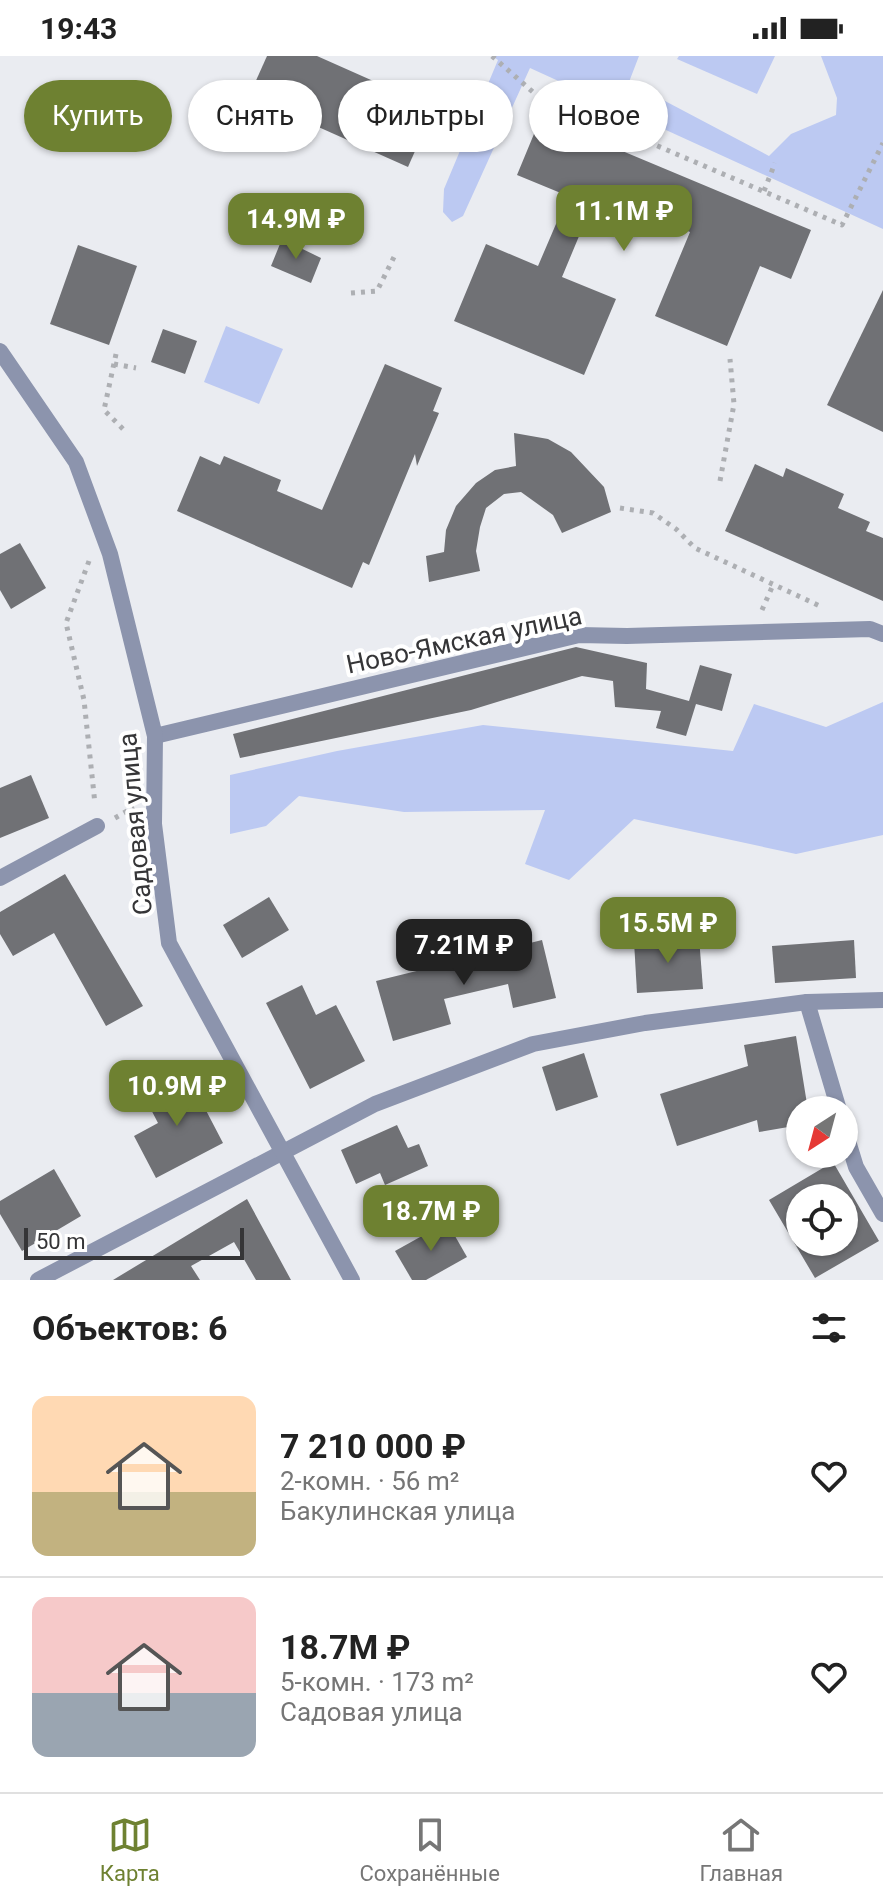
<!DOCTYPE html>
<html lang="ru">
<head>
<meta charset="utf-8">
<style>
  :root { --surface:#fff; --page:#f6f6f6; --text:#222; --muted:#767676; --line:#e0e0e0; --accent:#6e8131 }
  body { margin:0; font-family:Roboto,sans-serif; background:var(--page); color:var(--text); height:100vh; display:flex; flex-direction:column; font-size:30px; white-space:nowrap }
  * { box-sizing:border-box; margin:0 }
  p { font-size:26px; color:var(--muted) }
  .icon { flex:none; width:44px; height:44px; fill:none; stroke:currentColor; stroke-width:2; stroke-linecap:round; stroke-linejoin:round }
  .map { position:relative; height:1224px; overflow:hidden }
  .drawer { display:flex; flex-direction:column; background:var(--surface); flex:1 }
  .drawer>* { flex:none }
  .banner { position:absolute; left:24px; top:24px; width:836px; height:72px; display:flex; gap:16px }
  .needle { width:52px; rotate:216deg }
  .controls { position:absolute; left:786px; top:1040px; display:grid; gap:16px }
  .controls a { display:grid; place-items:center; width:72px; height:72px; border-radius:50%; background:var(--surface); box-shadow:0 2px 6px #0004; font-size:40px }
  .scale { position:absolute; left:24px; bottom:20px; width:220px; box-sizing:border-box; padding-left:8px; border:4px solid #353537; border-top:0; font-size:22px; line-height:28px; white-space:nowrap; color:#353537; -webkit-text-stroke:6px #fff; paint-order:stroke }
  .price { position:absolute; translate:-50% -68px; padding:0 18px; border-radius:16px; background:var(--accent); color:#fff; font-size:26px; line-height:52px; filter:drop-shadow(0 2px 4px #0008) }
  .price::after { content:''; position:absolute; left:50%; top:48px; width:24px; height:18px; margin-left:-12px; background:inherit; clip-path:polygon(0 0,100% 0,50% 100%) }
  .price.current { background:#222; color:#fff }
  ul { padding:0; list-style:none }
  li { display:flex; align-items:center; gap:24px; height:200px; padding:0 32px }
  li+li { border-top:2px solid var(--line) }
  li span { display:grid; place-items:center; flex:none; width:224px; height:160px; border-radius:16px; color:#555 }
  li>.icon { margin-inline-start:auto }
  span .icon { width:96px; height:96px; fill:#fffc; stroke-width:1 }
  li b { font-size:34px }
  h2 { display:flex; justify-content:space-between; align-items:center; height:96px; padding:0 32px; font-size:34px }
  .chip { padding:0 28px; border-radius:36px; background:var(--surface); box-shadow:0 2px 6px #0004; font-size:28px; line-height:72px }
  .chip.current { background:var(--accent); color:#fff }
  .status { display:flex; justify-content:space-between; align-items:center; height:56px; padding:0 40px; background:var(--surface); direction:ltr }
  .status svg { height:22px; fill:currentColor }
  .tabs { display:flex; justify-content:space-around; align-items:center; height:112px; border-top:2px solid var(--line); background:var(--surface); font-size:22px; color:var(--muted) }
  .tabs a { display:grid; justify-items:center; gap:4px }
  .tabs .current { color:var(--accent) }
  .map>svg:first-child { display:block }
  .green { fill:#bcc9f2 }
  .building { fill:#707175; fill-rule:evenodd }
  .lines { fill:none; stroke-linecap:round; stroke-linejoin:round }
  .path { stroke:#adafb3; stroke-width:5; stroke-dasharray:4 6; stroke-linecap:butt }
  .minor { stroke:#8c94ad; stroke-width:16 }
  .tertiary { stroke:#8c94ad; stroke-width:16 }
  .labels { text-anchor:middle; stroke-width:8; stroke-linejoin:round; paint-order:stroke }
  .street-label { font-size:26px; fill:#353537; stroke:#fff }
</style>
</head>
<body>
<div class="status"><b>19:43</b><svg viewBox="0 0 49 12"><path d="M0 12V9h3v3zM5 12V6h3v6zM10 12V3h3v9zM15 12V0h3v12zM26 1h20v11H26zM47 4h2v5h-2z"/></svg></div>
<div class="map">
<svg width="883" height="1224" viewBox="0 0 883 1224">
  <rect width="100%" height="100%" fill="#eaecf1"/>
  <!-- green -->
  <g class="green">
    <polygon points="492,0 639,0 629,26 769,100 791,78 836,59 837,42 821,0 883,0 883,173 530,12 463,160 452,166 443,156 444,133 498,4"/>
    <polygon points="679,0 775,0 757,38 677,3"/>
    <polygon points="226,270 283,293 259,348 204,326"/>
    <polygon points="883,646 883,779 796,798 634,763 569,824 525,808 545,754 404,756 299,740 266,770 230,778 230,719 337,695 483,669 733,695 754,648 826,671"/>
  </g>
  <!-- building -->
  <g class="building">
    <polygon points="267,0 317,0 434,52 408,111 249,40"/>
    <polygon points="541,61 811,174 791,223 760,210 727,290 655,260 690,176 597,137 562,221 616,243 584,319 454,265 486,188 538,210 568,140 517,119"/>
    <polygon points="282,183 321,202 311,227 271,210"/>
    <polygon points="78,189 137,210 109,289 50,268"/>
    <polygon points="883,234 883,376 827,349"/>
    <polygon points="163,273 197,285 185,318 151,306"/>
    <polygon points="385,308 442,332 433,355 439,357 417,410 415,398 369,509 363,506 352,532 177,455 200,400 220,409 224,400 281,424 277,435 322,454"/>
    <polygon points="514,377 548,383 571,396 604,431 611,456 562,477 553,459 521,436 504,438 486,452 480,471 476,495 480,515 429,526 426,500 444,496 446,474 456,450 476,427 495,414 516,410"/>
    <polygon points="755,408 783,421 786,412 844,438 838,452 870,466 866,475 883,482 883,545 725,475"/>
    <polygon points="20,487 46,532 11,553 0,534 0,498"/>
    <polygon points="576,591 647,607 646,633 689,645 700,609 732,618 722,655 696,648 686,680 656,672 661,655 615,651 613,625 582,620 471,654 240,702 233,678"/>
    <polygon points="31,719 49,762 0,782 0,732"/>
    <polygon points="65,818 143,950 106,970 54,877 13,900 0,878 0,856"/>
    <polygon points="269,841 289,874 242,902 223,869"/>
    <polygon points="699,881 703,933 637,937 634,885"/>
    <polygon points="542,884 556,942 513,952 508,928 444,943 451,968 393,985 376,925"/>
    <polygon points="854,884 856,922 775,927 772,890"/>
    <polygon points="302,929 316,959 336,949 365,1005 310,1033 266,947"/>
    <polygon points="796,980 808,1054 800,1054 800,1069 759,1076 757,1064 677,1090 660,1038 748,1010 744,989"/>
    <polygon points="584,997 598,1041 556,1055 542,1011"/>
    <polygon points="187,1018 223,1087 156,1122 134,1080 158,1067 144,1040"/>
    <polygon points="397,1069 408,1092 419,1088 428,1110 385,1129 380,1117 356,1128 341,1094"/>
    <path d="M833 1106 879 1185 815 1222 769 1144ZM800 1142H844V1186H800Z"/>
    <polygon points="54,1113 81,1160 22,1195 0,1158 0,1145"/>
    <polygon points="247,1143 291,1224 256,1224 234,1186 191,1210 200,1224 113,1224"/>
    <polygon points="447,1166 467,1201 426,1224 412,1224 395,1195"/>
  </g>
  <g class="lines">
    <!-- path -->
    <g class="path">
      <polyline points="492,0 534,37 842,169 883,87"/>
      <polyline points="764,135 775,107"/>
      <polyline points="351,237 377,235 394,201"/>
      <polyline points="116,298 104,354 125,375"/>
      <polyline points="114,308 136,312"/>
      <polyline points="720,425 734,348 730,303"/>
      <polyline points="620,452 653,457 676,473 695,492 822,551"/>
      <polyline points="89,505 66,567 84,644 95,748"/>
      <polyline points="762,554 773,529"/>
      <polyline points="115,762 134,751"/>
    </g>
    <!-- minor -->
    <g class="minor">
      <polyline points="155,680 579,579 627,580 870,573 883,578"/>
      <polyline points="0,822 97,770"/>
      <polyline points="807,946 839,1054"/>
      <polyline points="844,1072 856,1111 883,1158"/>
      <polyline points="38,1224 375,1048 533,988 645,967 807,946 883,944"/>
    </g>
    <!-- tertiary -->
    <polyline class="tertiary" points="0,295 76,406 110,498 155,680 154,768 169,887 352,1224"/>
  </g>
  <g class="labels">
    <!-- street labels -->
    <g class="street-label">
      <text transform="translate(464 584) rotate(-12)" y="9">Ново-Ямская улица</text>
      <text transform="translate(135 768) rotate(-95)" y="9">Садовая улица</text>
    </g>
  </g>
</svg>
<div class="controls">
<a><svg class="needle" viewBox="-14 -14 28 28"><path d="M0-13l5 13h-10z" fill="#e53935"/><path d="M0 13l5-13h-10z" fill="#767676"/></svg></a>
<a><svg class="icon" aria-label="locate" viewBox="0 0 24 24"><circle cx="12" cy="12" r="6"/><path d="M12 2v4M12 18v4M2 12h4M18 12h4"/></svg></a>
</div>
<div class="scale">50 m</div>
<b class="price" style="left:624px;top:197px">11.1M ₽</b>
<b class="price" style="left:296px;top:205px">14.9M ₽</b>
<b class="price" style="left:668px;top:909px">15.5M ₽</b>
<b class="price current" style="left:464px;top:931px">7.21M ₽</b>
<b class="price" style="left:177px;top:1072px">10.9M ₽</b>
<b class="price" style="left:431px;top:1197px">18.7M ₽</b>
<div class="banner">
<a class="chip current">Купить</a>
<a class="chip">Снять</a>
<a class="chip">Фильтры</a>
<a class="chip">Новое</a>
</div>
</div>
<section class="drawer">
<h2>Объектов: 6<svg class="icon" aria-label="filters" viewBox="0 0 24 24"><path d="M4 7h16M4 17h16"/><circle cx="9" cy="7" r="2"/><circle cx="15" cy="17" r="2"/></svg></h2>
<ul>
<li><span style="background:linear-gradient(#ffd9b3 60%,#c2b280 0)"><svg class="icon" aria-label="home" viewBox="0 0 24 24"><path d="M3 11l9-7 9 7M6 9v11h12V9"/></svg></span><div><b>7 210 000 ₽</b><p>2-комн. · 56 m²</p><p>Бакулинская улица</p></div><svg class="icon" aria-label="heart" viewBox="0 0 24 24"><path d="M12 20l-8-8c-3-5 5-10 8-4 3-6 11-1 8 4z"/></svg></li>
<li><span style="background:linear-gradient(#f6c9c9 60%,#9aa5b1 0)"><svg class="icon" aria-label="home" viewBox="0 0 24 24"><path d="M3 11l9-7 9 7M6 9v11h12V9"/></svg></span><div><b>18.7M ₽</b><p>5-комн. · 173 m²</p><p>Садовая улица</p></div><svg class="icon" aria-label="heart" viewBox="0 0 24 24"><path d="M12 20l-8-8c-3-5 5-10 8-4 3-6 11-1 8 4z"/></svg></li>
</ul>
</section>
<nav class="tabs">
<a class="current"><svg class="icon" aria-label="map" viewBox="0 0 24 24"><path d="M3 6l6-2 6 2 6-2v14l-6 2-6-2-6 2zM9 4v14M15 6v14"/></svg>Карта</a>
<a><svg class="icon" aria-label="saved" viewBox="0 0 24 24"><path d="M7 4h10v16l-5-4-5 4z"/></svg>Сохранённые</a>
<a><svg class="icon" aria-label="home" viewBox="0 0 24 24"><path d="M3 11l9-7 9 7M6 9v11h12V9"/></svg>Главная</a>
</nav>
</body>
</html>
